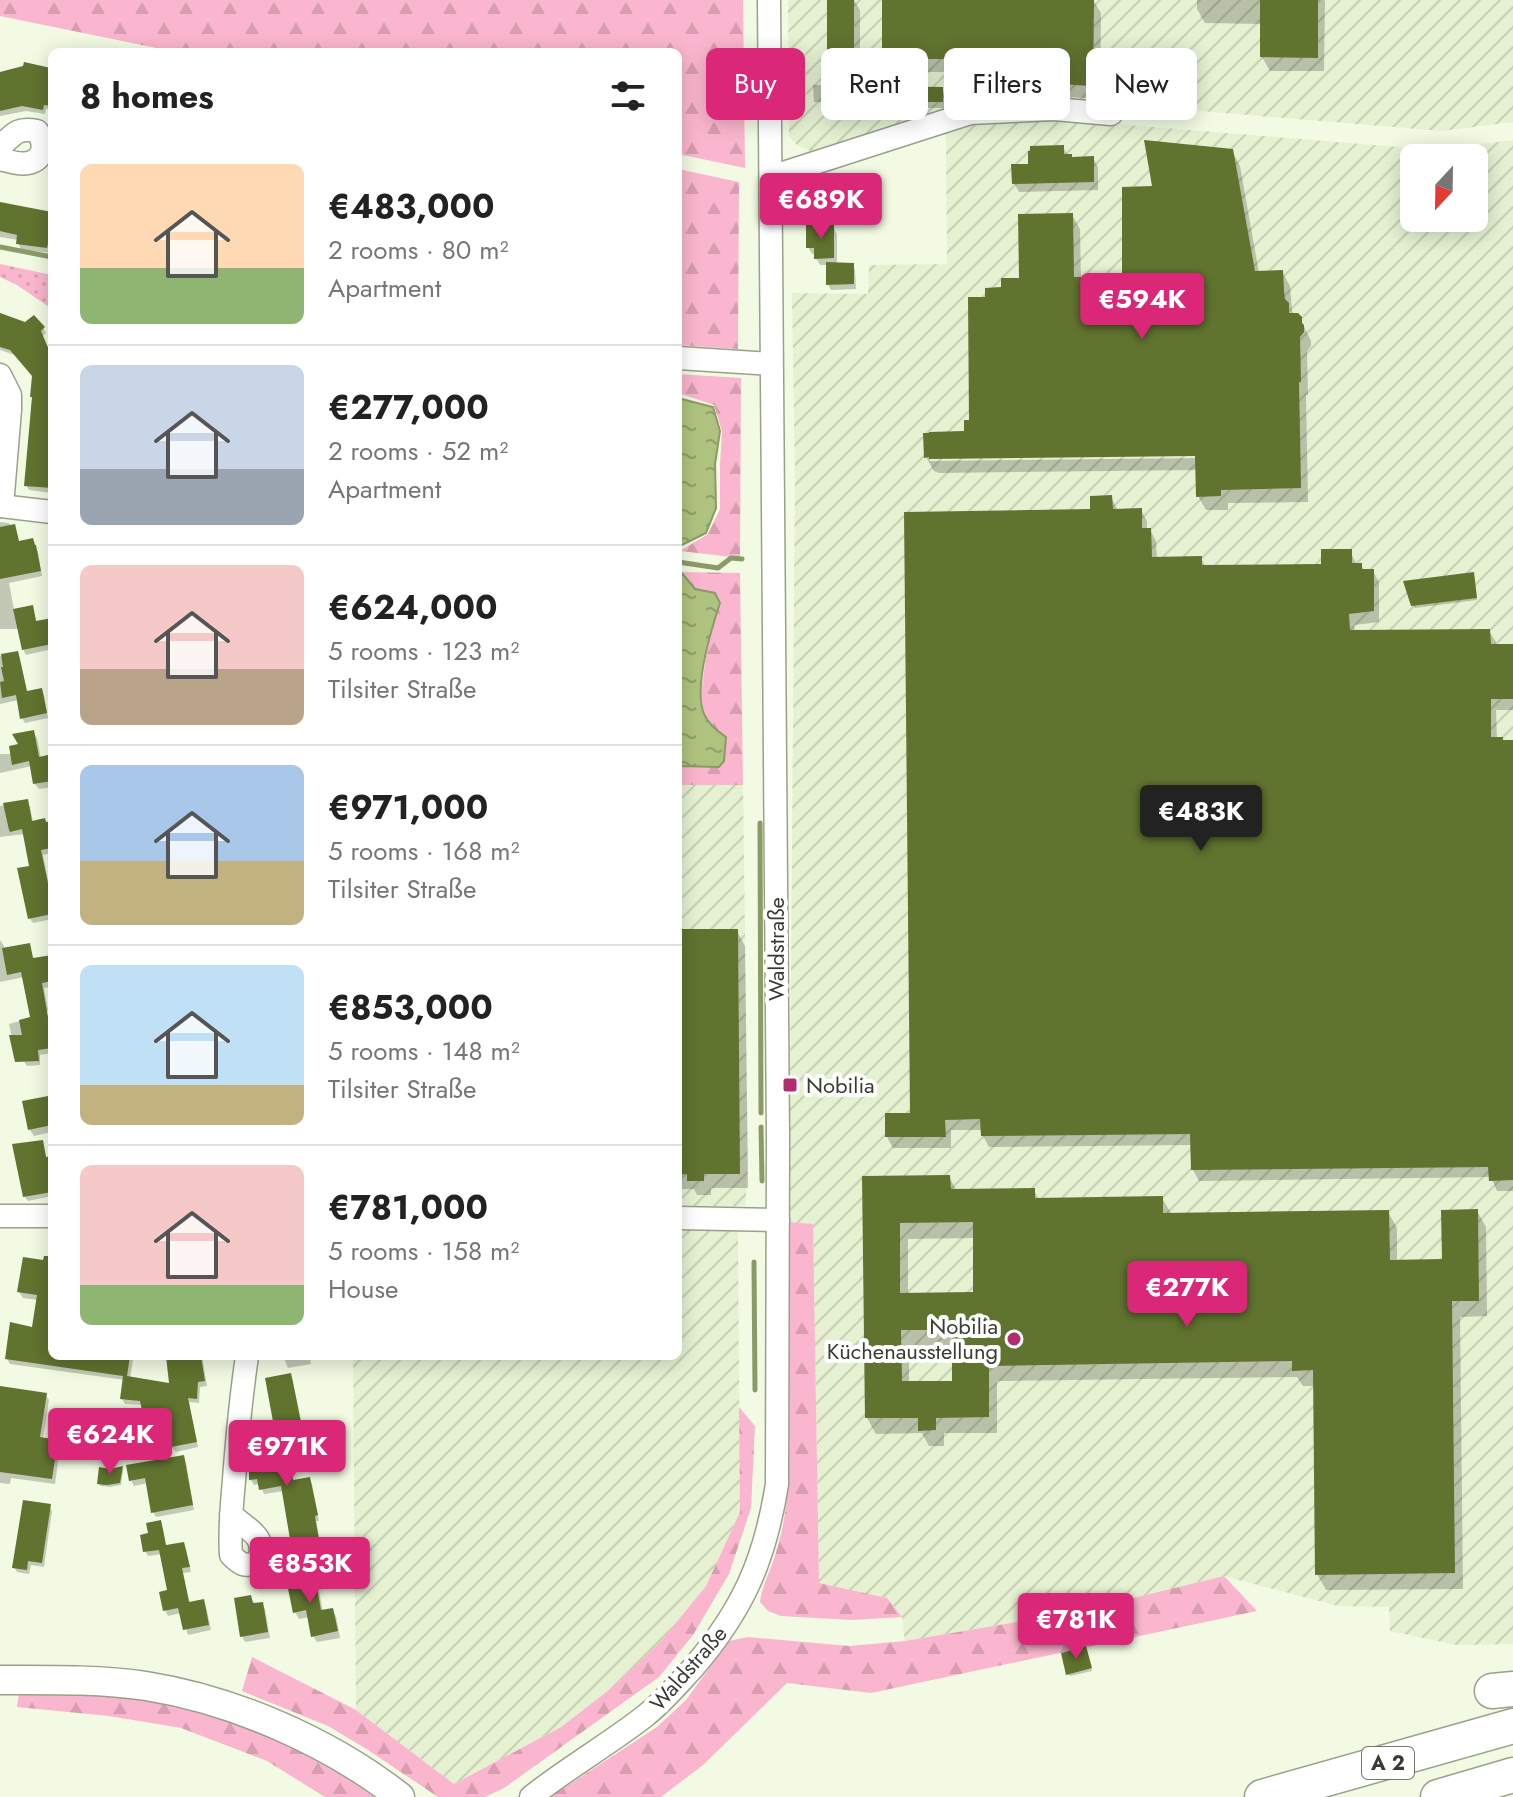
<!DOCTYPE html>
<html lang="en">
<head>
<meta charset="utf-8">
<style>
  :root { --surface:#fff; --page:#f6f6f6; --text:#222; --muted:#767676; --line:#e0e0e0; --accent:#db2777 }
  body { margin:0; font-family:Jost,sans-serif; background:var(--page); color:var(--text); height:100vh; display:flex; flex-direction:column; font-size:30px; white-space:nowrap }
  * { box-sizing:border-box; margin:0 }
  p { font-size:26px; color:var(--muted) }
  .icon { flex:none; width:44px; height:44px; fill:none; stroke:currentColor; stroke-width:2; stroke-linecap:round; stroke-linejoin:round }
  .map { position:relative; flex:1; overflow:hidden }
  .details { position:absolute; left:48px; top:48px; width:634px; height:1312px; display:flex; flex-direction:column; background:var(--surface); border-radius:12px; box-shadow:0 4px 20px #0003 }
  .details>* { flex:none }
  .banner { position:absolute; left:706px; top:48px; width:686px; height:72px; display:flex; gap:16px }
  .needle { width:52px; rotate:202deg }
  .buttons { position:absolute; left:1400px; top:144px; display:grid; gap:16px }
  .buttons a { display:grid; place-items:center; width:88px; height:88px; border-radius:12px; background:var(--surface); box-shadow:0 4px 20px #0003; font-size:40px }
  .price { position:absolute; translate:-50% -68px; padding:0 18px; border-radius:8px; background:var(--accent); color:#fff; font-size:26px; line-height:52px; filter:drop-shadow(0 2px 4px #0008) }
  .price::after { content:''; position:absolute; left:50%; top:48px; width:24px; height:18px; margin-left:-12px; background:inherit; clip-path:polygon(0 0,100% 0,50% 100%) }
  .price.current { background:#222; color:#fff }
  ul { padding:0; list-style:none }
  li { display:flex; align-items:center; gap:24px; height:200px; padding:0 32px }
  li+li { border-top:2px solid var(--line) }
  li span { display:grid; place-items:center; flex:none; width:224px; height:160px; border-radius:12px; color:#555 }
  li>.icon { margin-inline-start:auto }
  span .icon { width:96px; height:96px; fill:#fffc; stroke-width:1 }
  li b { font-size:34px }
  h2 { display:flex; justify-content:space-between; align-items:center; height:96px; padding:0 32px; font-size:34px }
  .pill { padding:0 28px; border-radius:12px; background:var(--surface); box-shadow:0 4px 20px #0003; font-size:28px; line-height:72px }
  .pill.current { background:var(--accent); color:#fff }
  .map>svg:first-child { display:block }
  .industrial { fill:url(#industrial-furrows); fill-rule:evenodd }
  .grass { fill:url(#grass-dots) }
  .forest { fill:url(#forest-firs) }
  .water { fill:url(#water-ripples); stroke:#8b9b68; stroke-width:2 }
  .shadow { fill:#0003; fill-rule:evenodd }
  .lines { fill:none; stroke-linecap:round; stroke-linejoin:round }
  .stream { stroke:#8b9b68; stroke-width:5 }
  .building { fill:#60732f; fill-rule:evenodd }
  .minor-casing { stroke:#99a08b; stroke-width:25 }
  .major-casing { stroke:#99a08b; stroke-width:31 }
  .highway-casing { stroke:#99a08b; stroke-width:37 }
  .minor { stroke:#fff; stroke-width:22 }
  .major { stroke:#fff; stroke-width:28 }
  .highway { stroke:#fff; stroke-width:34 }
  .poi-dot { fill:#b32c6d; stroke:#fff; stroke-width:3 }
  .labels { text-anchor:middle; stroke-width:8; stroke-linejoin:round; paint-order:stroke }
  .shield { fill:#fff; stroke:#747670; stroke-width:2 }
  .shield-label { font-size:20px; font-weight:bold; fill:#393c33 }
  .street-label { font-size:22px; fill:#393c33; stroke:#fff }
  .poi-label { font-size:22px; fill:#393c33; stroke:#fff; text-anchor:start }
</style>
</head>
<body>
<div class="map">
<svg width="1513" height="1797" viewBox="0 0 1513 1797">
  <defs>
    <pattern id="industrial-furrows" width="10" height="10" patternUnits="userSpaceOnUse" patternTransform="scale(2)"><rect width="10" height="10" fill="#e6f1d2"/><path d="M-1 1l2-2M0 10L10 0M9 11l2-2" fill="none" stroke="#c6d0b5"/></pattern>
    <pattern id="grass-dots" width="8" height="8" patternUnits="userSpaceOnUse" patternTransform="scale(2)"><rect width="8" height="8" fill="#fab6ce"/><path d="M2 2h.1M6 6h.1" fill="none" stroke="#d79db1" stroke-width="1.8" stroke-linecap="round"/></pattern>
    <pattern id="forest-firs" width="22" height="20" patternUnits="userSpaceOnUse" patternTransform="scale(2)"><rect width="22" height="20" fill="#fab6ce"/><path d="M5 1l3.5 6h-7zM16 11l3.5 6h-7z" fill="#d79db1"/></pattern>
    <pattern id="water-ripples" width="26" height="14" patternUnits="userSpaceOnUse" patternTransform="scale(2)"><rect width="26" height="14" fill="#aec47e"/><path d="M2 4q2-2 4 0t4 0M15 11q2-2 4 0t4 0" fill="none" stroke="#8fa068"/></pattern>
  </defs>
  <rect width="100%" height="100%" fill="#f2fae3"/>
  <!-- industrial -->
  <g class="industrial">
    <polygon points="788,0 1513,0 1513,122 1441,131 1058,99 971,103 812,152 797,145 789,136"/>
    <path d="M1055 119 1435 150 1513 140V1644L1457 1645 1390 1631 1389 1607 1338 1606 1224 1576 1080 1611 905 1641 902 1617 887 1598 819 1584 813 1224 789 1222 795 476 792 293 868 294 869 265 947 264 946 133 973 124ZM1414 158H1474V218H1414Z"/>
    <polygon points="678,785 743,785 748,1165 745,1206 678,1207"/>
    <polygon points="678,1230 738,1230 740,1512 706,1586 661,1641 609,1690 561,1727 454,1784 356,1710 353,1356 678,1356"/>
  </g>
  <!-- grass -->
  <polygon class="grass" points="0,264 52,275 52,309 17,285 0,277"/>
  <!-- forest -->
  <g class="forest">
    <polygon points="0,0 743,0 745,168 678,154 678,52 176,52 0,16"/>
    <polygon points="678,169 739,182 738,349 678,345"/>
    <polygon points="678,374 741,378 740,558 680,551 708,534 720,509 720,465 722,431 714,405 678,393"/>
    <polygon points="681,572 740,573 743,785 678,785 678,766 719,767 714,729 704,714 701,693 708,641 720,603 715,593 695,589"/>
    <path d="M789 1222 813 1224 819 1583 887 1598 902 1617 852 1620 781 1616 768 1611 760 1602C762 1586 769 1574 774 1559 783 1531 786 1512 788 1483Z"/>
    <polygon points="739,1407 755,1426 751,1508 729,1574 693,1635 659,1677 504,1788 485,1797 438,1797 368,1750 328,1726 242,1691 252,1657 356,1710 454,1784 561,1727 609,1690 661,1641 706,1586 740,1512"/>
    <polygon points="1224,1576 1257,1611 871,1693 787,1683 703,1765 661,1797 550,1797 657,1727 686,1700 729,1641 748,1637 849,1646 905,1641 1080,1611"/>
    <path d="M19 1693C60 1694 101 1694 142 1700 224 1712 307 1747 374 1797H325L267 1761 181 1728 109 1716 17 1707Z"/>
  </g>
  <!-- water -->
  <g class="water">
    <polygon points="678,398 713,407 720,431 715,464 716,508 706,533 678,547"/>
    <path d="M678 572H681L695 589 715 593 720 603C711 630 693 687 704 714 708 724 717 731 726 737L724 761 719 767 678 766Z"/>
  </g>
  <!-- shadow -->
  <g class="shadow">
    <polygon points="829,0 854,0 860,10 860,69 835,69 829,59"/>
    <polygon points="884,0 1093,0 1101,13 1100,99 1068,97 1060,83 1061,72 892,72 884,59"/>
    <polygon points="1197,0 1325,0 1324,71 1270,71 1262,57 1262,24 1205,23 1197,9"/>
    <polygon points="33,66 52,70 52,110 46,109 45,114 26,111 0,116 0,74"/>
    <polygon points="813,85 825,85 827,102 814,102"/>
    <polygon points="942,89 945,95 945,108 875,108 872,102"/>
    <polygon points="1063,147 1068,156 1072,159 1093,158 1098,167 1098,190 1019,192 1014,183 1030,166"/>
    <path d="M1232 151 1240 166 1259 273 1282 272 1290 286 1292 311 1294 315 1300 318 1311 341V346L1307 351 1308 395H1306L1308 502 1228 503V510H1206L1198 496V470L939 473 934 471 926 457 966 433 972 422 987 299 1022 280 1072 215 1080 229 1081 279H1095L1100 287H1124L1154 188ZM1205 454V458L930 461V457Z"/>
    <polygon points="52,201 52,242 50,253 21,249 18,243 18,240 0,237 0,204 46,213 50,211"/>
    <polygon points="833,227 837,234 837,265 852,265 855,270 856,289 831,290 828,284 828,265 820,265 816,258 816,254 812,254 808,247"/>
    <polygon points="0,313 26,324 43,328 46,333 42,337 52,359 52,493 29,490 26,485 34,377 15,355 0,350"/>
    <polygon points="1111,497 1118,511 1141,510 1147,521 1147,530 1150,530 1156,541 1157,559 1201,558 1206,567 1323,566 1350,551 1357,565 1361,565 1365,571 1373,571 1379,582 1379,622 1354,625 1355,632 1489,631 1496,642 1496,646 1513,646 1513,710 1496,710 1497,739 1503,742 1513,742 1513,1191 1497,1191 1491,1177 1199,1181 1193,1170 1193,1145 989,1147 983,1136 982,1130 951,1130 951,1148 893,1148 887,1137 912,1115 1092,511"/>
    <polygon points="0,522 9,523 11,527 14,526 19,542 32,540 38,552 42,576 9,583 14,610 32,607 37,623 52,623 52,649 26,655 23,649 19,629 0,629"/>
    <polygon points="1474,577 1477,600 1415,608 1413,605"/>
    <polygon points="18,653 20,658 27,692 41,690 44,695 48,718 25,723 22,718 19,700 0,704 0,656"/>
    <polygon points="33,732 37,738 41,758 52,756 52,787 39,789 35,784 32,766 0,773 0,754 12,754"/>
    <polygon points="27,801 30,807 33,822 52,823 52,853 43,855 50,890 52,890 52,919 33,923 29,917 32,867 25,834 0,837 0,839 0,806"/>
    <polygon points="678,931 737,931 745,946 748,1188 711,1188 711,1195 697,1195 694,1189 678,1189"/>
    <polygon points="0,940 4,946 4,950 29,945 34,960 52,957 52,987 44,988 48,1011 32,1005 24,977 0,982"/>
    <polygon points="46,1014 50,1025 52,1024 52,1053 40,1055 40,1065 27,1066 14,1047 9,1024"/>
    <polygon points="47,1098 52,1110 52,1132 34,1136 30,1130"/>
    <polygon points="42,1142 47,1159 52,1158 52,1196 28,1201 25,1197 14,1146"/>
    <path d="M949 1177 957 1191 1034 1190 1039 1200 1162 1198 1172 1215 1388 1212 1397 1228V1262L1444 1261 1477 1211 1486 1227 1487 1316 1460 1317 1463 1589 1326 1590 1317 1574 1315 1386H1303L1297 1377 997 1381V1433H944V1446H929L922 1433 876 1434 867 1418 864 1178ZM975 1238V1294L908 1295V1239ZM954 1345V1383H909V1346Z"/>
    <polygon points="52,1279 52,1320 39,1300 23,1298 19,1292"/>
    <polygon points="52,1338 52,1356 130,1356 133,1360 130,1379 172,1385 174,1356 202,1356 207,1386 200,1387 199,1403 189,1402 198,1447 176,1452 172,1447 169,1430 151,1434 148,1428 143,1405 125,1404 122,1399 125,1380 10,1364 7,1359"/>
    <polygon points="283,1356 310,1356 311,1364 288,1368"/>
    <polygon points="290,1375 293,1381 302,1427 279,1431 276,1426"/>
    <polygon points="0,1388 45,1394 49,1400 43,1439 57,1442 60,1447 55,1484 11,1478 10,1484 0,1483"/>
    <polygon points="283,1438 286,1443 294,1482 309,1479 312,1484 319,1521 316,1521 321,1546 296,1550 293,1545 284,1491 264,1494 260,1484 254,1485 251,1480 251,1464 263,1462"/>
    <polygon points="183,1457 186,1462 194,1510 156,1517 153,1512 148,1483 134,1486 131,1480"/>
    <polygon points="122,1468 123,1471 121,1485 110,1487 101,1486 99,1484"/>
    <polygon points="49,1506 52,1511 44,1567 31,1565 29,1574 17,1572 14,1567"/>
    <polygon points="160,1523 163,1528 166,1547 183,1544 186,1549 191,1572 183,1573 190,1604 203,1601 206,1606 211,1630 188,1635 181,1613 168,1616 165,1610 169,1592 162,1554 148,1556 145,1551 151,1535"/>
    <polygon points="302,1572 307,1587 315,1585 319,1592 323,1612 332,1610 336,1616 340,1638 317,1642 313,1636 309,1617 299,1619 295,1612"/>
    <polygon points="250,1597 254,1603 262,1604 265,1609 270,1638 245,1642 242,1636"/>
    <polygon points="1087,1651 1092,1671 1070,1676 1068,1674"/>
  </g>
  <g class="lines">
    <!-- stream -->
    <g class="stream">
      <polyline points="0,247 52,257"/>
      <polyline points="678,562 718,568 731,558 742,559"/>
      <polyline points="760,823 761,1113"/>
      <polyline points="761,1127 762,1181"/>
      <polyline points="754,1262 755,1390"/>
    </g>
  </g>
  <!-- building -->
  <g class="building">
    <rect x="827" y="0" width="27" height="59"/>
    <polygon points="882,0 1094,0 1093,86 1058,84 1060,59 882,59"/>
    <polygon points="1260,0 1318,0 1318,58 1260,57"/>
    <polygon points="24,62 51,68 49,80 52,81 52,106 44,105 43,110 22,106 0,111 0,72 23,66"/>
    <polygon points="870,86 943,87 943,102 870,102"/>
    <polygon points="1144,140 1233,149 1255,271 1283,270 1284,291 1285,299 1289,303 1289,313 1298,313 1302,317 1302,323 1304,325 1304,332 1300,337 1301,382 1299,382 1301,488 1221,490 1221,496 1196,497 1195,456 929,459 929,457 924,458 923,433 929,433 929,432 964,431 964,420 969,420 968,297 985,297 985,288 1001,287 1001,278 1019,278 1018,214 1073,213 1074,277 1097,277 1097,285 1122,285 1122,187 1152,186"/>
    <polygon points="1064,145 1064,154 1072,154 1072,157 1094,156 1094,182 1012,184 1011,164 1028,164 1028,151 1030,151 1030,146"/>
    <polygon points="0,202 52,212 52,235 50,235 47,248 16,244 17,235 0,231"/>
    <polygon points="806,225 834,225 834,258 814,259 814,248 806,248"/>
    <polygon points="826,262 854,263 854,284 826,285"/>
    <polygon points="0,313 25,322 34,315 45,327 41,331 52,357 52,488 24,486 32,397 30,397 32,376 10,350 0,347"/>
    <polygon points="1112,495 1113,509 1142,508 1142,528 1151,528 1152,557 1202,556 1202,565 1321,564 1321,549 1352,549 1352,563 1362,563 1362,569 1374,569 1374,611 1349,614 1350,630 1490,629 1491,644 1513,644 1513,699 1491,699 1491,737 1503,737 1503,740 1513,740 1513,1180 1489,1181 1488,1167 1191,1170 1190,1134 981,1136 980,1119 945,1120 946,1137 885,1137 885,1113 910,1113 904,512 1090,509 1090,496"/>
    <polygon points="15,524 19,541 33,538 35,545 36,545 41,571 0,579 0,527"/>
    <polygon points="1474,572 1477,598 1411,606 1403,581"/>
    <polygon points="33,605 36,621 52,618 52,644 22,650 13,609"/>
    <polygon points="18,651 27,691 42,688 47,713 20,719 16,695 2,698 0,682 4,681 1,667 3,667 1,654"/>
    <polygon points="34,730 39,757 52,754 52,781 33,784 29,761 12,765 9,746 18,744 12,734"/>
    <polygon points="28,799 32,821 45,818 46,822 52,821 52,848 41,850 49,888 52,888 52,914 28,919 17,868 29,866 22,829 10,832 9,830 3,803"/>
    <polygon points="678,929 738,929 740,1174 704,1174 704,1181 687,1181 687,1174 678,1175"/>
    <polygon points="30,943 33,958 52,955 52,981 42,983 49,1023 52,1022 52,1048 38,1050 39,1061 15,1062 9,1035 22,1035 19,1020 30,1017 21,972 7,975 2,948"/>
    <polygon points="48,1096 52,1113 52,1125 28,1130 22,1101"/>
    <polygon points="43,1140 46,1157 52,1156 52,1192 23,1197 12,1144"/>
    <path d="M950 1175 951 1189 1035 1188V1198L1163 1196V1213L1389 1210 1390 1260 1442 1259 1441 1210 1478 1209 1479 1301H1452L1455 1573 1315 1575 1313 1370 1292 1371V1361L989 1366V1417L936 1418V1430L918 1431V1418H865L862 1176ZM973 1222V1292L900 1293V1223ZM901 1330H952V1381H902Z"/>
    <polygon points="44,1256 52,1256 52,1356 130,1356 127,1376 169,1383 166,1356 201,1356 205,1381 198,1382 197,1399 188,1398 197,1442 171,1447 166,1425 146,1429 140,1401 120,1399 123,1376 5,1359 10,1322 32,1327 37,1295 17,1292 23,1257 43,1260"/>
    <polygon points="291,1373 301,1422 274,1427 265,1378"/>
    <polygon points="0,1386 47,1393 40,1437 58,1440 52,1479 0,1472"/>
    <polygon points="284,1435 293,1480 310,1477 318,1515 315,1516 319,1540 291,1545 281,1486 259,1490 257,1479 249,1480 249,1462 260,1460 256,1440"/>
    <polygon points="184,1455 193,1505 151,1513 145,1478 129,1481 126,1465"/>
    <polygon points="123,1466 120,1483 107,1485 97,1484 99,1467 110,1469"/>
    <polygon points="23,1500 51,1504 42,1563 28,1561 27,1570 12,1568"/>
    <polygon points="161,1520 166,1545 184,1542 190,1567 182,1568 189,1602 204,1599 209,1625 183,1630 178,1608 163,1611 159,1592 167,1590 159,1550 143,1552 140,1535 148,1533 146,1523"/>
    <polygon points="303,1570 306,1585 316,1583 321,1610 333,1608 338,1631 311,1637 306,1610 293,1613 285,1574"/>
    <polygon points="251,1595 253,1603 263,1602 268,1632 240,1637 234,1598"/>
    <polygon points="1086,1646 1092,1668 1066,1675 1061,1653"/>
  </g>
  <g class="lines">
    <!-- minor casing -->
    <g class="minor-casing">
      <g id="minor">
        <path d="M0 147C14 134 17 127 37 131 46 142 45 160 28 163 19 165 8 161 0 159"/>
        <polyline points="771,177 970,113 1054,109 1111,114"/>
        <polyline points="678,358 771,364"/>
        <polyline points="0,375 10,395 10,410 2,506"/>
        <polyline points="0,506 52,512"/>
        <polyline points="0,1216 52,1216"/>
        <polyline points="678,1218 778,1220"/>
        <path d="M231 1514C246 1530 269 1535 258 1562 245 1568 240 1564 231 1555 229 1530 232 1505 234 1480 237 1439 241 1397 247 1356"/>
        <path d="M531 1797C567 1768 608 1745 645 1716 663 1702 677 1685 692 1669 743 1610 765 1560 777 1484L778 1138 769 0"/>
      </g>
    </g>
    <!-- major casing -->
    <g class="major-casing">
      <path id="major" d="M0 1680C48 1680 98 1679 146 1686 234 1700 330 1742 400 1797"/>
    </g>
    <!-- highway casing -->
    <g class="highway-casing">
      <g id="highway">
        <polyline points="1492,1691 1513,1689"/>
        <polyline points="1262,1797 1513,1726"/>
        <polyline points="1438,1797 1513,1775"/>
      </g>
    </g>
    <!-- minor -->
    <use href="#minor" class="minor"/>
    <!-- major -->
    <use href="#major" class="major"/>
    <!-- highway -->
    <use href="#highway" class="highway"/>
  </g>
  <!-- markers -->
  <g class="poi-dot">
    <rect x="782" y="1077" width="16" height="16" rx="4"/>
    <circle cx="1014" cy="1339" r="8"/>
  </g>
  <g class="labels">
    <!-- shield labels -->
    <rect class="shield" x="1362" y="1747" width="52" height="32" rx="6"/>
    <g class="shield-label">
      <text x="1388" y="1770">A 2</text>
    </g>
    <!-- street labels -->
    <g class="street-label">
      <text transform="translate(776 949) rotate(-90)" y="8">Waldstraße</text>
      <text transform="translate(688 1668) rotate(-49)" y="8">Waldstraße</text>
    </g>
    <!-- poi labels -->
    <g class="poi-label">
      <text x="806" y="1093">Nobilia</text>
      <text x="998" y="1334" text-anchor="end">Nobilia<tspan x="998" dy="25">Küchenausstellung</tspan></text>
    </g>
  </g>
</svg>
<div class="buttons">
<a><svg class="needle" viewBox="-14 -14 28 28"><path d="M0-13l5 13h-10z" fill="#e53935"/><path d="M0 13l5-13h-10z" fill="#767676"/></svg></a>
</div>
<b class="price" style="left:821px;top:241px">€689K</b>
<b class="price" style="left:1142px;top:341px">€594K</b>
<b class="price current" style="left:1201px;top:853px">€483K</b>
<b class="price" style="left:1187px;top:1329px">€277K</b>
<b class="price" style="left:110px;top:1476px">€624K</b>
<b class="price" style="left:287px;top:1488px">€971K</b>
<b class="price" style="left:310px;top:1605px">€853K</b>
<b class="price" style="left:1076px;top:1661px">€781K</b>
<div class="banner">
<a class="pill current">Buy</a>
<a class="pill">Rent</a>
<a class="pill">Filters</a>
<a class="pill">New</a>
</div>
<section class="details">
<h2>8 homes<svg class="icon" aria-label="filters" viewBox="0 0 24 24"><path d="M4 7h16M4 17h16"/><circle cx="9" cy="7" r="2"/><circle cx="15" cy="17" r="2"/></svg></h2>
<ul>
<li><span style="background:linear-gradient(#ffd9b3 65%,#8fb573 0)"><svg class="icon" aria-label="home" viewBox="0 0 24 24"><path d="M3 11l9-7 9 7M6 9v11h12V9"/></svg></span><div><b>€483,000</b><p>2 rooms · 80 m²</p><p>Apartment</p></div></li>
<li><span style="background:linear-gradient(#c9d6e8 65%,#9aa5b1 0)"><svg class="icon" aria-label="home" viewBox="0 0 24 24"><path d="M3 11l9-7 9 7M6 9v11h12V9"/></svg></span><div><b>€277,000</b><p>2 rooms · 52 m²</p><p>Apartment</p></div></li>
<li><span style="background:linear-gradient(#f6c9c9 65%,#b9a48a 0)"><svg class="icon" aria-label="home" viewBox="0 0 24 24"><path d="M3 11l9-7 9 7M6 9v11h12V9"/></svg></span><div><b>€624,000</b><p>5 rooms · 123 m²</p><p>Tilsiter Straße</p></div></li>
<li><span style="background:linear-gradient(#a9c7e8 60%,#c2b280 0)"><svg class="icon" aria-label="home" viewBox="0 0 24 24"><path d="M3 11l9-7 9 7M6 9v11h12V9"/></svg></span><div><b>€971,000</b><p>5 rooms · 168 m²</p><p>Tilsiter Straße</p></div></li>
<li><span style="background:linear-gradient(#bfe0f5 75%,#c2b280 0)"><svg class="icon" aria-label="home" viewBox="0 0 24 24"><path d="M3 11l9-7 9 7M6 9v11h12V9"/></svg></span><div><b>€853,000</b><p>5 rooms · 148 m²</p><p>Tilsiter Straße</p></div></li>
<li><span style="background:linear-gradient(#f6c9c9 75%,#8fb573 0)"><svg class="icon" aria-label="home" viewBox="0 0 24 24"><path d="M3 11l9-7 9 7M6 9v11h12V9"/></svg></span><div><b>€781,000</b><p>5 rooms · 158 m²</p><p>House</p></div></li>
</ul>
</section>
</div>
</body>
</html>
